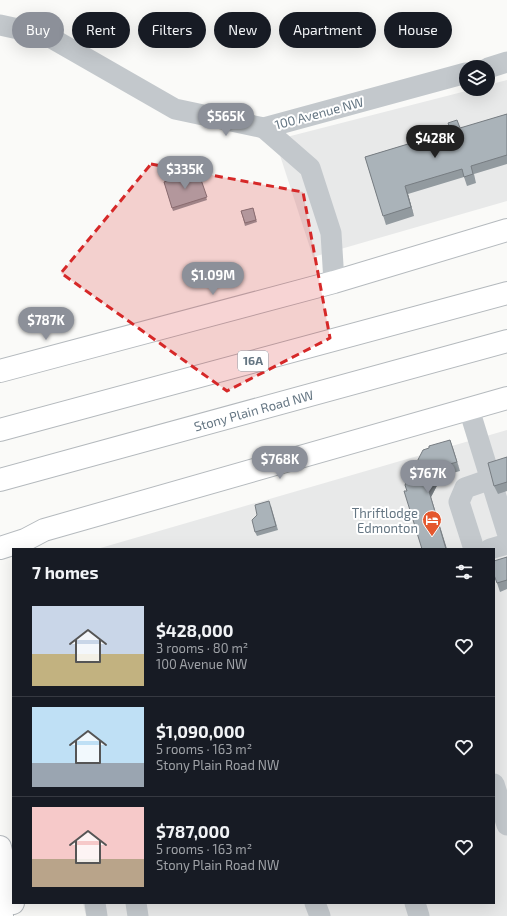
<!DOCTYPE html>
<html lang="en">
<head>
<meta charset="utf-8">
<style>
  :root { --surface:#171b24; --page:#242831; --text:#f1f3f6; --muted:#9ea1a6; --line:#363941; --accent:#8c9099 }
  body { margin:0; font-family:"Exo 2",sans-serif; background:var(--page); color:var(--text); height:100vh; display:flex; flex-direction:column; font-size:15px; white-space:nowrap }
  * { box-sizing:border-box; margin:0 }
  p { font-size:13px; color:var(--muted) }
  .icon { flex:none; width:22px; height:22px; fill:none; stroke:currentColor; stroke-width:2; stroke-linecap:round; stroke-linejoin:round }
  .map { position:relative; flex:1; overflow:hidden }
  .details { position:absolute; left:12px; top:548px; width:483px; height:356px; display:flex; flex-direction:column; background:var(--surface); border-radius:0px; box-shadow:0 4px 16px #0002 }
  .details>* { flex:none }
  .guide { position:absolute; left:12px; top:12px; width:483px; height:36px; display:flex; gap:8px }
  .buttons { position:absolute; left:459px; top:60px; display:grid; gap:8px }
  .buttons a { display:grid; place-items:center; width:36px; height:36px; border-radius:50%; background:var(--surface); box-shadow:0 4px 16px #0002; font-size:20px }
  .price { position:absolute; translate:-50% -34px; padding:0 9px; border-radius:14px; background:var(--accent); color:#fff; font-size:13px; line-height:26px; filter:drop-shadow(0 1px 2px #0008) }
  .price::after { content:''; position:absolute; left:50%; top:24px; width:12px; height:9px; margin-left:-6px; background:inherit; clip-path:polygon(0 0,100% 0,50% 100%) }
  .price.on { background:#222; color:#fff }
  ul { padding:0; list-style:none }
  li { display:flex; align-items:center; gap:12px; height:100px; padding:0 20px }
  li+li { border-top:1px solid var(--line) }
  li span { display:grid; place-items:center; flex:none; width:112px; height:80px; border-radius:0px; color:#555 }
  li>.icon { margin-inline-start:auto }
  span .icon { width:48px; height:48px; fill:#fffc; stroke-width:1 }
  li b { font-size:17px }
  h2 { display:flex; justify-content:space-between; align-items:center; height:48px; padding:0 20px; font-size:17px }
  .pill { padding:0 14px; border-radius:18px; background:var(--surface); box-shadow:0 4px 16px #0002; font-size:14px; line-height:36px }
  .pill.on { background:var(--accent); color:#fff }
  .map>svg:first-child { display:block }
  .built { fill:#e8e9e9 }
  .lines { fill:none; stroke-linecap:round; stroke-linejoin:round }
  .major-casing { stroke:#b5babe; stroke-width:24 }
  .highway-casing { stroke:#b4b9bd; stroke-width:24 }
  .minor { stroke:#c3c8cc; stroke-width:21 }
  .major { stroke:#fff; stroke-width:22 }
  .highway { stroke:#fff; stroke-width:22 }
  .wall { fill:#929a9f }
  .shaded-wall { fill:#777d82 }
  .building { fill:#aab3b9; stroke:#777d82 }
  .marked { fill:#d62828; fill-opacity:0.2; stroke:#d62828; stroke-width:3; stroke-dasharray:8 5; stroke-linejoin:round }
  .labels { text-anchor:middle; stroke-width:4; stroke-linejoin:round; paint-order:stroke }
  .shield { fill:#fff; stroke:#939fa8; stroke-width:1 }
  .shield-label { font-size:12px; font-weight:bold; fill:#657683 }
  .street-label { font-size:13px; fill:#657683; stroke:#fff }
  .poi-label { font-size:13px; fill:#657683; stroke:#fff; text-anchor:end }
</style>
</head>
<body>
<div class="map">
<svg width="507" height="916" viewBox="0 0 507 916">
  <rect width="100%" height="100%" fill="#fafaf8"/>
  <!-- built -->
  <g class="built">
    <polygon points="507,80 507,201 313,257 275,140 474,89 488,89 488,85"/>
    <polygon points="507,430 507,916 86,916 83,903 494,903 494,549 97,549"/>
  </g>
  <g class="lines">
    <!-- major casing -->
    <g class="major-casing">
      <g id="major">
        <polyline points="0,371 334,282 507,230"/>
        <polyline points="0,548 25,540 44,530 507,398"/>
        <polyline points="0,847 13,903"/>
        <polyline points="0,909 2,916"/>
      </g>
    </g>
    <!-- highway casing -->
    <g class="highway-casing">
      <g id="highway">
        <polyline points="0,430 507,293"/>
        <path id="s1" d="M0 480 507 341"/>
        <polyline points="0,892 10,889"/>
      </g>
    </g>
    <!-- minor -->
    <g class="minor">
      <polyline points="0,25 46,35 175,109 264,128 466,73"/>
      <polyline points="488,68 507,62"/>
      <polyline points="264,128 310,168 331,233 334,282"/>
      <polyline points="469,409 507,532"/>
      <polyline points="474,549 459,502 465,488 491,479"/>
      <polyline points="490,549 507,544"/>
      <polyline points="494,784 507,825"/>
      <polyline points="95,903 97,916"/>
      <polyline points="136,903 138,916"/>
      <polyline points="315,903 320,916"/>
      <polyline points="415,903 419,916"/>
    </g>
    <!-- major -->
    <use href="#major" class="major"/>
    <!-- highway -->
    <use href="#highway" class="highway"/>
  </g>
  <!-- wall -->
  <g class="wall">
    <polygon points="507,114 507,164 474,174 476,183 467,186 464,177 408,194 414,216 386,225 365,157"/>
    <polygon points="198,171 207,200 173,211 164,182"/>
    <polygon points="253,208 257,222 245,226 241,211"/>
    <polygon points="450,440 460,471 442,476 431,497 407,491 429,448"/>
    <polygon points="507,457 507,491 498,494 494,486"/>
    <polygon points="271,506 278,530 257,536 255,532"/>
    <polygon points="507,557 507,589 500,592 497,583"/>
  </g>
  <!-- shaded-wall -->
  <g class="shaded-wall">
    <polygon points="405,186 408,194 414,216 411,207"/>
    <polygon points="450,440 453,448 460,471 457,462"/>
    <polygon points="439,467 442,476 431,497 447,549 446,549 428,488"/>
  </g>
  <!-- building -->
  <g class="building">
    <polygon points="507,114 507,155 471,166 473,174 464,177 462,169 405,186 411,207 383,216 365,157 451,131 448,123 457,120 460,128"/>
    <polygon points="198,171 207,197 172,208 164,182"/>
    <polygon points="253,208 256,220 245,223 241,211"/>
    <polygon points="450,440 457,462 439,467 428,488 446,549 422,549 404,491 407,491 405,485 423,450 429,448 429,446"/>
    <polygon points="507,457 507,482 494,486 488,463"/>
    <polygon points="269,501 276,526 255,532 252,520 257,515 255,505"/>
    <polygon points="507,557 507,580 497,583 494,575 494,561"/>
  </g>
  <!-- marked area -->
  <path class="marked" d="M151 164 303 192 330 338 227 391 61 273Z"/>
  <!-- icons -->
  <defs>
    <g id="hotel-pin" transform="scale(1)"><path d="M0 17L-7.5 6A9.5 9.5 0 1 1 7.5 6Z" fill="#e4572e" stroke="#fff"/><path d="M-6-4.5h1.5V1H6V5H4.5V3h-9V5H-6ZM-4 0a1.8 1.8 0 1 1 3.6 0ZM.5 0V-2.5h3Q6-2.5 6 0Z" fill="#fff"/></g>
  </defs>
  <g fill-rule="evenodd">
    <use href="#hotel-pin" x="432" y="520"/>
  </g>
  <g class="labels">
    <!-- shield labels -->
    <rect class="shield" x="238" y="351" width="30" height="20" rx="3"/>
    <g class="shield-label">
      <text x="253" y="365">16A</text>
    </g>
    <!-- street labels -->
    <g class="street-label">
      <text transform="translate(319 113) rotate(-15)" y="5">100 Avenue NW</text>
      <text dy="5" stroke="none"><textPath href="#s1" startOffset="263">Stony Plain Road NW</textPath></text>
    </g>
    <!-- poi labels -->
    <g class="poi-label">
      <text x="418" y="518">Thriftlodge<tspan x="418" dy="15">Edmonton</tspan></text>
    </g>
  </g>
</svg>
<div class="buttons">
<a><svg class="icon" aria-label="layers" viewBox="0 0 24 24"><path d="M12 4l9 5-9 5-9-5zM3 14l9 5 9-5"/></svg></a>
</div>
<b class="price" style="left:226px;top:137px">$565K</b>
<b class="price on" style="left:435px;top:159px">$428K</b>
<b class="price" style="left:185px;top:190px">$335K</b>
<b class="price" style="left:213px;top:296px">$1.09M</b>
<b class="price" style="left:46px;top:341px">$787K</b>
<b class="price" style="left:280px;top:480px">$768K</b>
<b class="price" style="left:428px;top:494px">$767K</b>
<div class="guide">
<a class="pill on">Buy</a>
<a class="pill">Rent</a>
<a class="pill">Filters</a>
<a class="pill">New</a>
<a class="pill">Apartment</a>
<a class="pill">House</a>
</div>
<section class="details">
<h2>7 homes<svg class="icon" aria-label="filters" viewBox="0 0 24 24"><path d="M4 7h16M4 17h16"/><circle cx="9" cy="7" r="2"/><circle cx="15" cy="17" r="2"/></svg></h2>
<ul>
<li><span style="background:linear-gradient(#c9d6e8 60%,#c2b280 0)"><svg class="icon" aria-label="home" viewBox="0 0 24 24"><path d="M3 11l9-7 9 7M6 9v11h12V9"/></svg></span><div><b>$428,000</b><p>3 rooms · 80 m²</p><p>100 Avenue NW</p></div><svg class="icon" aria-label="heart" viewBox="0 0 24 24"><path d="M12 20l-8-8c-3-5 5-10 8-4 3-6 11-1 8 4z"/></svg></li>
<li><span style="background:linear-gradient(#bfe0f5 70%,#9aa5b1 0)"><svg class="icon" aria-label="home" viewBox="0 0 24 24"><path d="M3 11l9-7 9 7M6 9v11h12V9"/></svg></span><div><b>$1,090,000</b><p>5 rooms · 163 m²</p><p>Stony Plain Road NW</p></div><svg class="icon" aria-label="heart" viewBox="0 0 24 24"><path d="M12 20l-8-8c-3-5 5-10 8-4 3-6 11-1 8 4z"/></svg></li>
<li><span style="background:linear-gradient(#f6c9c9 65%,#b9a48a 0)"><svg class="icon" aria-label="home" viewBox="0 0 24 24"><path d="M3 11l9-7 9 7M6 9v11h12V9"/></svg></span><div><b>$787,000</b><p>5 rooms · 163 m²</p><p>Stony Plain Road NW</p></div><svg class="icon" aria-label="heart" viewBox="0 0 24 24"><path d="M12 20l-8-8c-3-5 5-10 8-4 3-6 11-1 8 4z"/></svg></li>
</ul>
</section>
</div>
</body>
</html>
